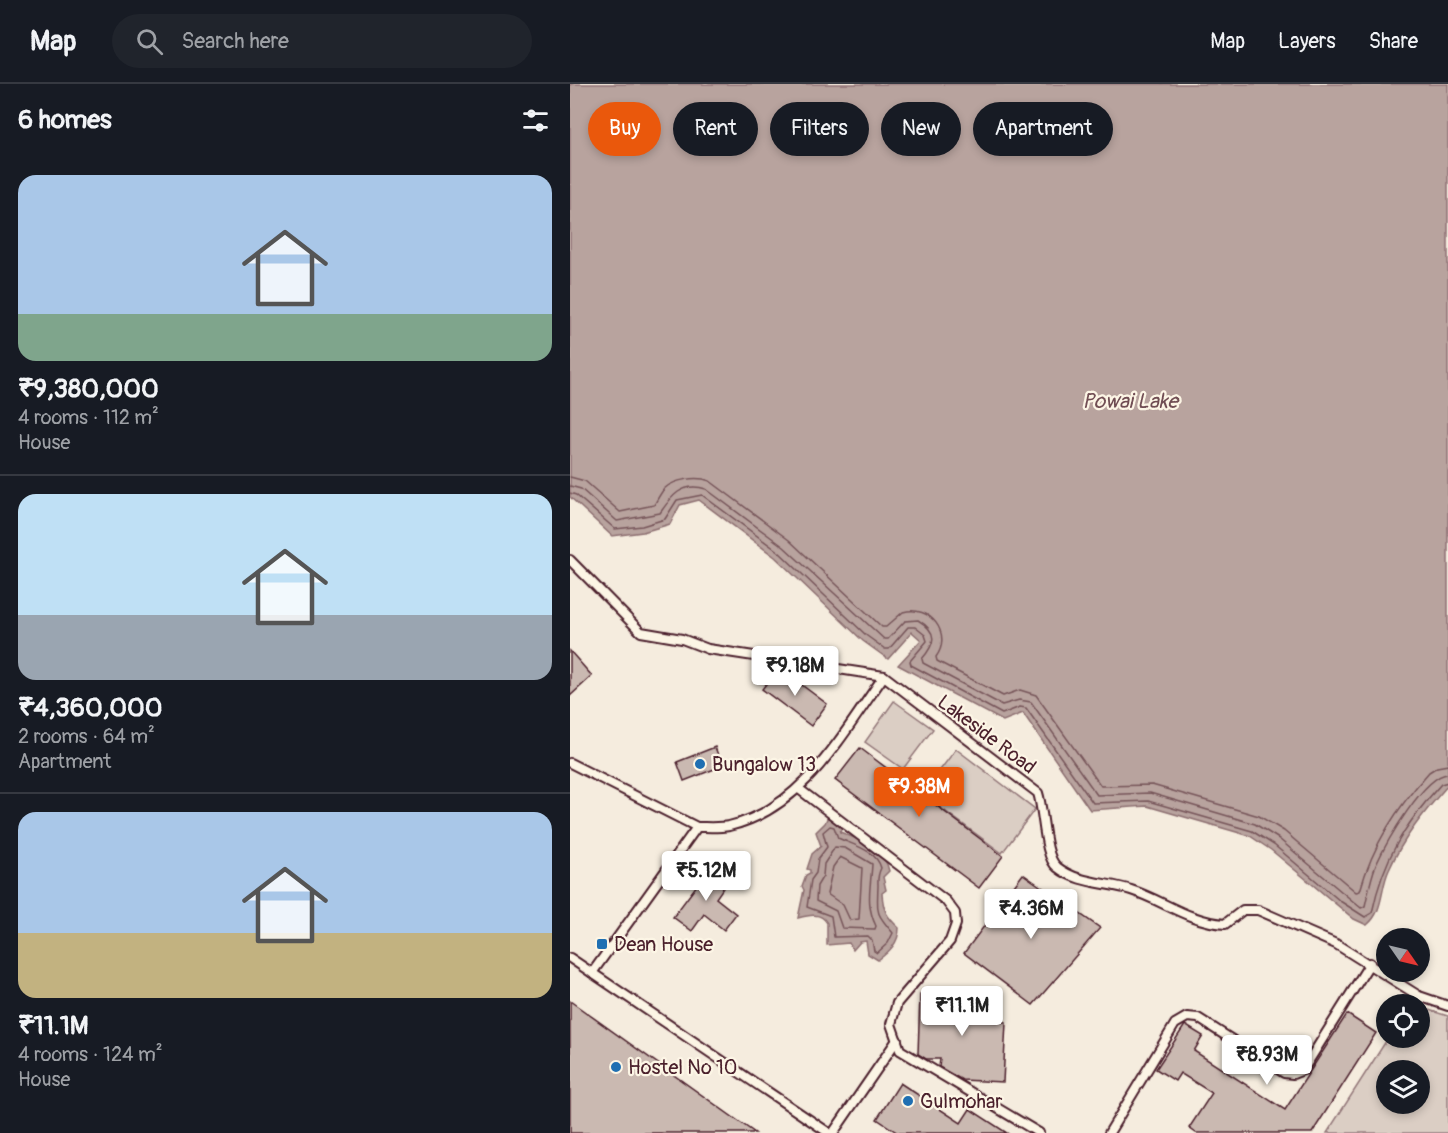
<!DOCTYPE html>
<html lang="en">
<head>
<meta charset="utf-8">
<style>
  :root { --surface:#171b24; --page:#20242c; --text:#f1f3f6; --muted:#9ea1a6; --line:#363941; --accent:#ea580c }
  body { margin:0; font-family:Pangolin,sans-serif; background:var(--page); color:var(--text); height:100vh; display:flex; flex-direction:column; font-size:22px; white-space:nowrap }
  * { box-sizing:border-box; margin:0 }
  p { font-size:20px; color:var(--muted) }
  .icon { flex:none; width:33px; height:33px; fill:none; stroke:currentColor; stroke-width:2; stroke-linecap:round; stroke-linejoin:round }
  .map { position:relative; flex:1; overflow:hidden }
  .panel { display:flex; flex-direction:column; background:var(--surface); width:570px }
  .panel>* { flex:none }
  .top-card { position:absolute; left:18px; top:18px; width:570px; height:54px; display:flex; gap:12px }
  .needle { width:39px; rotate:124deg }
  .buttons { position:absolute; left:806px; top:844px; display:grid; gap:12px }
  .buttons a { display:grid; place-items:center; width:54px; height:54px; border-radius:50%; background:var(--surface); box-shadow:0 3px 9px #0003; font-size:30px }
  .price { position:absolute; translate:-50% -51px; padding:0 14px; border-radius:6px; background:#fff; color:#222; font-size:20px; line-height:39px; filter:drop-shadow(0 2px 3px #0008) }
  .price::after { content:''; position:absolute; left:50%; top:36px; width:18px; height:14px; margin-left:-9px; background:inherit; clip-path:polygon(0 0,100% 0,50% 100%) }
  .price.selected { background:var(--accent); color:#fff }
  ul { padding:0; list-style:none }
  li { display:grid; align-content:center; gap:12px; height:318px; padding:0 18px }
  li+li { border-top:2px solid var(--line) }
  li span { display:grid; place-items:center; height:186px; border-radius:18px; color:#555 }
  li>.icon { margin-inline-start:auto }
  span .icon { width:108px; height:108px; fill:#fffc; stroke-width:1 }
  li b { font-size:26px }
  h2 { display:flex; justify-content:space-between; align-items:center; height:72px; padding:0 18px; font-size:26px }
  .tag { padding:0 21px; border-radius:27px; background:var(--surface); box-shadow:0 3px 9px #0003; font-size:21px; line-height:54px }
  .tag.selected { background:var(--accent); color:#fff }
  header { display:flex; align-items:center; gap:36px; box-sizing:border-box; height:84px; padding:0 30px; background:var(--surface); border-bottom:2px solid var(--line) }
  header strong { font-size:28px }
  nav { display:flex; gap:33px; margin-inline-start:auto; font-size:21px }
  .search { width:420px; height:54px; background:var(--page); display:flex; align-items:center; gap:15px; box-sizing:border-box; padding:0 21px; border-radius:33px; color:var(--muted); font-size:22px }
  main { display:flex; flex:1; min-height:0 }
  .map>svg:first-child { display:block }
  .green { fill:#dbcec4; stroke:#927678; stroke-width:1.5; fill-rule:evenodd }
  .water { fill:#b8a39e; stroke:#8c6e70; stroke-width:1.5 }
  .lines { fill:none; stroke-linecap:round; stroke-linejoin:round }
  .shore { stroke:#765459; stroke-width:1.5 }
  .building { fill:#cab9b1; stroke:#4a1f2b; stroke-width:1.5 }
  .service-casing { stroke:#4a1f2b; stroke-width:12 }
  .service { stroke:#fcf5e5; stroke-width:8 }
  .poi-dot { fill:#1f6fb2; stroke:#fcf5e5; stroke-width:2 }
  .labels { text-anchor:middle; stroke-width:4.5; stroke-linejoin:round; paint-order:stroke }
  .street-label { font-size:20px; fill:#4a1f2b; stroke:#fcf5e5 }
  .poi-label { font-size:20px; fill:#4a1f2b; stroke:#fcf5e5; text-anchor:start }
  .water-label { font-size:21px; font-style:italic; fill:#704d53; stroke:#fcf5e5 }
</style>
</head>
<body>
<header>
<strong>Map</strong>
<div class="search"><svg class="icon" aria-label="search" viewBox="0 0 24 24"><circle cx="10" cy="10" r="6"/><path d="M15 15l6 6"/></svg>Search here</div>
<nav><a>Map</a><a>Layers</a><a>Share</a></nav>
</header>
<main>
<section class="panel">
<h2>6 homes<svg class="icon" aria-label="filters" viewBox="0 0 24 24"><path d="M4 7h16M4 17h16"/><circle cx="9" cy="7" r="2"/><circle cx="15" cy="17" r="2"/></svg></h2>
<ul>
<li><span style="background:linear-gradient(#a9c7e8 75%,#7fa58c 0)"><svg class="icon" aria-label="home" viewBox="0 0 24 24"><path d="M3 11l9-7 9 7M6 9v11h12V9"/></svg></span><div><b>₹9,380,000</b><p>4 rooms · 112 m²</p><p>House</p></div></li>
<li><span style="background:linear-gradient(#bfe0f5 65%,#9aa5b1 0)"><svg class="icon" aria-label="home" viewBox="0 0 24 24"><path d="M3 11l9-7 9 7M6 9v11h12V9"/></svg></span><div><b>₹4,360,000</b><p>2 rooms · 64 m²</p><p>Apartment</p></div></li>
<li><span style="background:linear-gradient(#a9c7e8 65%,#c2b280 0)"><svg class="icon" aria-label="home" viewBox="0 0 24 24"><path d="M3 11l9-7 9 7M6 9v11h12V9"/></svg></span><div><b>₹11.1M</b><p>4 rooms · 124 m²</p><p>House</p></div></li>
</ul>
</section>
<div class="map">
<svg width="878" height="1049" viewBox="0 0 878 1049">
  <rect width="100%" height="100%" fill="#f5ecde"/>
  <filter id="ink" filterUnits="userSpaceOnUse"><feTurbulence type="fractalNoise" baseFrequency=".0167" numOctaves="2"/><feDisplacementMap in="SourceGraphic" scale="12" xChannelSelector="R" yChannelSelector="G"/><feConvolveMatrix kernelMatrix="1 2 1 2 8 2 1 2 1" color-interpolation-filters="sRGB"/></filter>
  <g filter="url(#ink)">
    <!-- green -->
    <g class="green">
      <polygon points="324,617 363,645 333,685 295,658"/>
      <polygon points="386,665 465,725 432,769 352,710"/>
      <path d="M849 923 878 932V1049H757L818 954H849ZM816 987H849V1020H816Z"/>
    </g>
    <!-- water -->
    <g class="water">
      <path d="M0 0H878V701C855 727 833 754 819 786 810 805 814 827 797 841L784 835 701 766 680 752 577 722 520 726 453 629 433 637 328 581 351 556 342 548 318 575 293 557 205 473 129 416 110 421 100 440 73 448 42 452 0 413Z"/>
      <path d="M259 730 273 740 270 748C289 756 315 764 319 787L313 793 316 806 312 809C313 827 317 833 329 844 329 859 319 868 308 876L298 870 296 857 290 858 283 866 279 859 257 861V839C251 828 239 831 228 834L234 806 232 802 236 791 240 789V786L237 785 242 770 251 762 246 748 255 739Z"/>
    </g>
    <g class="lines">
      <!-- shore -->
      <g class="shore">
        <path d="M0 393 15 397 50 428 84 421C87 416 90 410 94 405 104 395 127 392 140 397L219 456 312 543H316L333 528C360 520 383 550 366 573L367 577 433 612 450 606 466 611 531 702 582 701 689 732 714 747 786 808 790 807C803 760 827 724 859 688L867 683 878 681"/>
        <path d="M0 402 11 405 47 437 90 429C101 413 112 397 136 405L214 463 314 555H318L335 537 348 536C368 548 366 559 352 575L353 579 432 621 449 616 461 618 527 711 580 709 685 740 709 755 791 824 795 822C798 809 801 793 806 781 816 759 854 691 878 690"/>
        <path d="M0 409 6 411 45 445 72 442 95 435 107 416 132 411 209 468 297 552 315 565H319L338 543H345L355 551 357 557 340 577 341 581 432 630 450 623 456 624 523 719 578 717 682 747 704 761 770 817 795 833 802 829C813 775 835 740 871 700L878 698"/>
        <path d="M260 742 264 743 268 754C283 761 306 766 311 784 307 792 308 795 308 802 307 829 305 828 323 849L318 859 307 869 304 867 302 856 298 852 264 853 261 832 237 823 241 796 246 789 248 775 257 763 253 748Z"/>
        <path d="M265 763 275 764 302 780C301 802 295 820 306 842L305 845 272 844 266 827 246 817 247 802 253 792 254 780Z"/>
        <polygon points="270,773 292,784 289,835 280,836 273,821 257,810 263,783"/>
      </g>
    </g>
    <!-- building -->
    <g class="building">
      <polygon points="0,567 22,592 0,612"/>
      <polygon points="209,584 257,620 241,642 192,605"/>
      <polygon points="145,663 152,682 114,697 107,678"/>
      <polygon points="290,664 433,772 409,804 265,696"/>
      <polygon points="142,781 160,794 146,814 166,830 154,846 134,830 122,847 103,833"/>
      <polygon points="453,790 530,844 463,921 394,869"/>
      <polygon points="350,910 417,912 416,937 436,938 433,998 392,996 369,983 370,975 356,975 348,970"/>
      <polygon points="0,917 185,1049 0,1049"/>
      <polygon points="777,930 806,949 742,1049 626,1049 619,1044 642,1009 610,989 605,997 586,985 615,941 633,952 624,967 715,1026"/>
      <polygon points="330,999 391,1039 400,1025 437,1049 328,1049 307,1035"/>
    </g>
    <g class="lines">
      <!-- service casing -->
      <g class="service-casing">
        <g id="service">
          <path d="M0 476 71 548 112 555 138 565 314 592 468 709C474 727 474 773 487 783 508 800 537 798 561 806 595 817 617 837 655 840L673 826H688L766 860 849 912 878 922"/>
          <polyline points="0,679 127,743"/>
          <polyline points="229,705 376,817 385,829 386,840 380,857 327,919 321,940 330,966 469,1049"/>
          <polyline points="0,874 259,1049"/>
          <path d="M22 889 127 743C137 743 149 744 159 742 233 725 273 649 314 592"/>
          <polyline points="263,1049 327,956"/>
          <polyline points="539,1049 605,940 617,933 628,934 714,989 723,990 733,986 800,879"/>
        </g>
      </g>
      <!-- service -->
      <use href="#service" class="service"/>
    </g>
  </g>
  <!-- markers -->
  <g class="poi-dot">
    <circle cx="130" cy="680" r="6"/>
    <rect x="26" y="854" width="12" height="12" rx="3"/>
    <circle cx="46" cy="983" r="6"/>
    <circle cx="338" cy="1017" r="6"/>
  </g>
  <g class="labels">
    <!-- street labels -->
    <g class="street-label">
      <text transform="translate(417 650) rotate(37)" y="7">Lakeside Road</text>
    </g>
    <!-- poi labels -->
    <g class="poi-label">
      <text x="142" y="687">Bungalow 13</text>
      <text x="44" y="867">Dean House</text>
      <text x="58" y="990">Hostel No 10</text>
      <text x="350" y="1024">Gulmohar</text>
    </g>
    <!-- water labels -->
    <g class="water-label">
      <text x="560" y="324">Powai Lake</text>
    </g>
  </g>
</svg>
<div class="buttons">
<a><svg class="needle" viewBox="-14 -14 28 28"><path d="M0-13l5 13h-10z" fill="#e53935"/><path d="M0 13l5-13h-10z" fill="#9ea1a6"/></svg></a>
<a><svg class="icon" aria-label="locate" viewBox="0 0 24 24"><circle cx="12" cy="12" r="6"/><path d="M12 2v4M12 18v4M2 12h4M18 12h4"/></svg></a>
<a><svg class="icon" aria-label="layers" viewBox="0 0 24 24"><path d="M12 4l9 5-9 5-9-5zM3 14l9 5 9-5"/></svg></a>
</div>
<b class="price" style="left:225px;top:613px">₹9.18M</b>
<b class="price selected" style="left:349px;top:734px">₹9.38M</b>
<b class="price" style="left:136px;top:818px">₹5.12M</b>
<b class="price" style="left:461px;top:856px">₹4.36M</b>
<b class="price" style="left:392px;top:953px">₹11.1M</b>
<b class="price" style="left:697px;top:1002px">₹8.93M</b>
<div class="top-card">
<a class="tag selected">Buy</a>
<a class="tag">Rent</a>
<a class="tag">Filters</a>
<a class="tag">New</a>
<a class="tag">Apartment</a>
</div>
</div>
</main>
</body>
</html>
